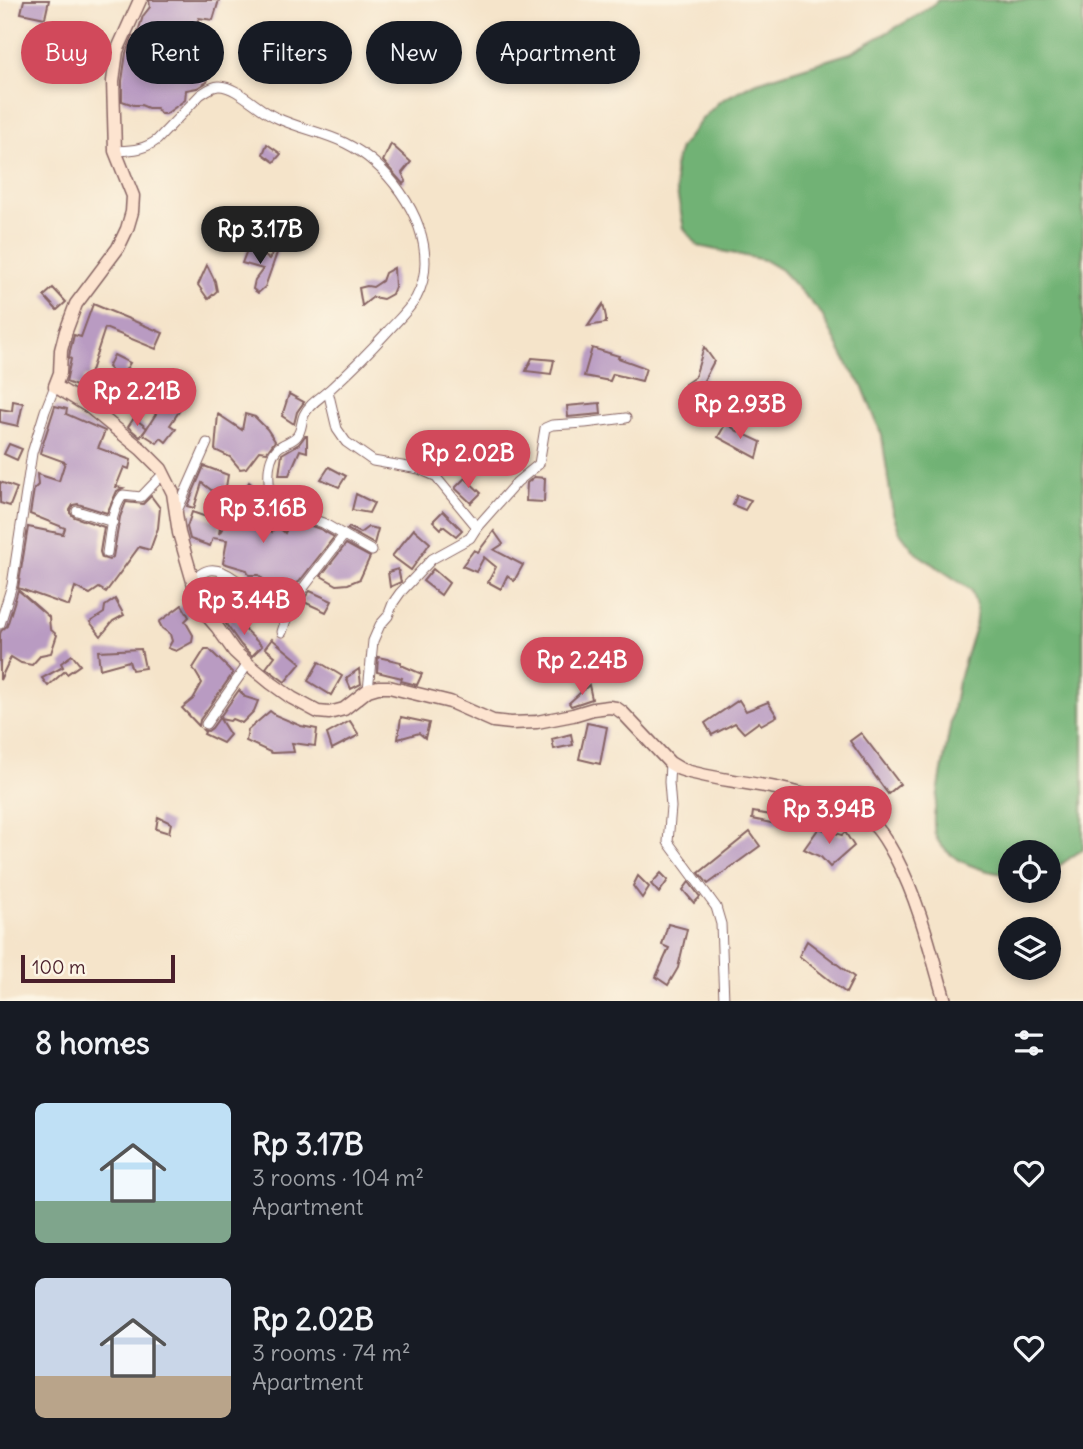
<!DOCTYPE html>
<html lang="en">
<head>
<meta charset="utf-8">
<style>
  :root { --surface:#171b24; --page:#20242c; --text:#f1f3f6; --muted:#9ea1a6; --accent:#d1495b }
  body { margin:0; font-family:Delius,sans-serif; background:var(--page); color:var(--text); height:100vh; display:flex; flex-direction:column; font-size:26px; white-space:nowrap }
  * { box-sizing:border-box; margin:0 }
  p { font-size:23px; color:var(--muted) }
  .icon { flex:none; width:38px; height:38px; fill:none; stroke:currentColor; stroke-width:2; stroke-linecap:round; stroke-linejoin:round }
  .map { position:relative; height:1001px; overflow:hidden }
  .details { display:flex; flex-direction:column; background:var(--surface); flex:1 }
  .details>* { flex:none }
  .top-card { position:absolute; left:21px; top:21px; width:700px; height:63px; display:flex; gap:14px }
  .fabs { position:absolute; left:998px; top:840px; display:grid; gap:14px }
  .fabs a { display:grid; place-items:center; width:63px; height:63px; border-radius:50%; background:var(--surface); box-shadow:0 4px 10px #0003; font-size:35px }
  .scale { position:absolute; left:21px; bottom:18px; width:154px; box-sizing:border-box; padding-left:7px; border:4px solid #4a1f2b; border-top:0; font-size:19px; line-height:24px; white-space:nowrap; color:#4a1f2b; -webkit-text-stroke:5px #fcf5e5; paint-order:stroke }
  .price { position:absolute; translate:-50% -60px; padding:0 16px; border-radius:24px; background:var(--accent); color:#fff; font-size:23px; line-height:46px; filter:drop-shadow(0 2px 4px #0008) }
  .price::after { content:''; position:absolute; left:50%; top:42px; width:21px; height:16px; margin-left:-10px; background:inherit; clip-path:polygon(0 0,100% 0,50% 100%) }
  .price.current { background:#222; color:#fff }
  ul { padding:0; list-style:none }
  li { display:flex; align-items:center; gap:21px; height:175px; padding:0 35px }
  li span { display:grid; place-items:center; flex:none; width:196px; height:140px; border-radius:10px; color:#555 }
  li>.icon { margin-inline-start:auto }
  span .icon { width:84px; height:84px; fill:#fffc; stroke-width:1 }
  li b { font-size:30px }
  h2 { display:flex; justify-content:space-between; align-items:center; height:84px; padding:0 35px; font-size:30px }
  .pill { padding:0 24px; border-radius:32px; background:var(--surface); box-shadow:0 4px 10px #0003; font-size:24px; line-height:63px }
  .pill.current { background:var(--accent); color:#fff }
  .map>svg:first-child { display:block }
  .forest { fill:#71b275; stroke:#5e6850; stroke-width:2 }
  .building { fill:#b99bc2 }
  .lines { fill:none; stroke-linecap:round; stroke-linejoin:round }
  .street-casing { stroke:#866463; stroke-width:11 }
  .secondary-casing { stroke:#866463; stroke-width:15 }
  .street { stroke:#fff; stroke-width:9 }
  .secondary { stroke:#fde4d0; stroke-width:12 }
</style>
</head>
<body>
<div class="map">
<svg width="1083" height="1001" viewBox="0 0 1083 1001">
  <rect width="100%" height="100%" fill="#fcf5e5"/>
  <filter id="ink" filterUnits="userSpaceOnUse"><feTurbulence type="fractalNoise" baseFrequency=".0143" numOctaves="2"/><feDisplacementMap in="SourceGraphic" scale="14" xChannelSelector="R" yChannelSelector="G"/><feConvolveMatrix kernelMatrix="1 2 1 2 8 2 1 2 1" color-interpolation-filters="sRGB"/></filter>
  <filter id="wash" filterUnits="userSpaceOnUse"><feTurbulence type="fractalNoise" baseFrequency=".00686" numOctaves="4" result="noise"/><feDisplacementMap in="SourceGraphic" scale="28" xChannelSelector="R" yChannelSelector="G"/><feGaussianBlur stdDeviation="1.57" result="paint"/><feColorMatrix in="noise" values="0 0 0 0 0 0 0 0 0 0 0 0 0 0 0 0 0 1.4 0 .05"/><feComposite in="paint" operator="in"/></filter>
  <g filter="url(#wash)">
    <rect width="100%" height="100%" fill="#f5e4ca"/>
    <!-- forest -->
    <path class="forest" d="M939 0H1083V849L1060 865 1048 870V852H1010V875C985 872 948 862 936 837 933 831 934 821 934 815L958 682 975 627 977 609 971 590 916 553 899 531 893 513 882 436 862 385 850 369 821 313 781 270 764 260 698 246 684 229 676 187 674 167 680 148 703 118 720 101 754 83 850 53 920 14Z"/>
    <g id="blocks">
      <!-- building -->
      <g class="building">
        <polygon points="24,0 49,0 45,18 21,13"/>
        <polygon points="149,0 219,0 213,20 199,18 187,45 188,51 182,69 193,73 202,72 209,76 207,82 197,88 186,90 185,100 166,114 161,114 156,108 148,108 141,105 134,105 122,101 122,81 126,53 133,36 137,35 143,16 150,7"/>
        <polygon points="267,144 281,154 274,162 263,154"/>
        <polygon points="391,144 411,162 402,173 406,181 403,184 383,161"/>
        <polygon points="249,245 269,259 276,249 278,250 265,287 258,293 253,289 255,280 263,269 242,263"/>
        <polygon points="207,265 215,281 217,291 208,299 198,285"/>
        <polygon points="394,268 395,287 392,294 383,299 373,297 362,306 359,288 367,286 373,287 382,281 385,273"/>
        <polygon points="53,288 66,302 57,310 44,296"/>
        <polygon points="93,304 163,333 156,349 105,328 89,377 85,376 81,388 66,382 71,359 69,358 70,351 74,335 81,337"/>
        <polygon points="603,304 606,317 606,323 588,326"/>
        <polygon points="704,347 714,361 702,384 698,401 682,398 685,384 695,377"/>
        <polygon points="592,348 619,356 618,358 646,368 642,381 613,374 610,381 584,376"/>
        <polygon points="114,355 130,363 125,371 180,410 170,425 176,429 166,442 161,438 157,443 143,434 156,414 125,392 127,388 108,367"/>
        <polygon points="532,358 554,360 551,374 526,371"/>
        <polygon points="289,394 304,402 297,412 294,424 282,416"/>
        <polygon points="13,401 23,403 18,426 0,422 0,409 12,411"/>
        <polygon points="600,403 601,414 568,417 567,406"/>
        <polygon points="55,406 67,409 66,414 105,431 98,448 131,460 129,469 124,467 116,487 123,488 117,491 107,513 78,504 73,505 70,510 70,513 74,517 104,527 100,552 102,558 109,560 113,557 120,517 126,502 143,504 151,496 160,508 158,528 150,550 139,547 106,592 99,588 90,594 75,587 69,606 18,588 28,527 63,534 65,528 30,514 34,489 38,485 37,474 59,481 65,462 40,453"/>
        <polygon points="218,414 242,430 245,414 255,417 267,429 275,441 267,452 259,451 246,468 240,469 230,457 215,450"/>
        <polygon points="134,418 147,428 140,437 128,427"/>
        <polygon points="726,423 737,431 761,442 757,458 718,437"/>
        <polygon points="305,436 307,436 307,452 300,450 289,475 279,475 282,454 299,444"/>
        <polygon points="470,439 467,459 442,458 444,442"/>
        <polygon points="9,444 22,449 17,460 4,454"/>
        <polygon points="204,466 228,475 225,493 215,493 202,483 194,508 187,506"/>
        <polygon points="329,467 346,476 339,487 321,479"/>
        <polygon points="534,477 545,478 544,502 526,501 527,483"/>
        <polygon points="465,478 481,493 471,503 455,488"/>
        <polygon points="0,482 17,488 10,506 0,503"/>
        <polygon points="249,482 256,488 246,506 259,508 259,520 272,532 275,524 285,533 291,519 320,529 334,537 299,582 295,584 297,585 284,603 259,575 249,575 247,570 223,563 227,540 213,538 210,546 190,539 187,527 192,512 221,522 219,534 225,524 227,524 227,521"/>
        <polygon points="356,494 374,503 369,513 352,510"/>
        <polygon points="737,495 751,500 745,510 733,505"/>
        <polygon points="443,511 462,530 456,536 443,526 441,529 433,521"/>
        <polygon points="349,527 360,533 368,527 378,529 374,544 347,529"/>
        <polygon points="414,529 430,543 411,570 392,556"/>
        <polygon points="494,531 503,544 494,550 523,565 514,581 507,576 501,589 488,582 496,567 484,557 476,572 462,566 474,550 478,552"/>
        <polygon points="346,544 370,557 360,579 348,584 337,585 321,576"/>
        <polygon points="398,569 401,582 390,587 388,572"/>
        <polygon points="433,569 449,583 441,595 423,581"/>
        <polygon points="18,590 49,617 50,629 57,635 51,653 41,655 32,665 21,663 11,657 0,680 0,634 1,631 7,626"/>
        <polygon points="310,591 332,601 326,612 302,601"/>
        <polygon points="115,599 124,615 113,621 101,636 90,622 104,613 105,606"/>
        <polygon points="182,605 189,617 185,621 193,635 192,642 176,651 168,648 172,641 170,634 162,628 159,622"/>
        <polygon points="232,617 262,646 252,656 241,645 226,624"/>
        <polygon points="272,639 301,663 285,682 266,668 275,656 265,648"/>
        <polygon points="141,649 145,668 132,670 129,661 100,669 98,651"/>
        <polygon points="205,649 209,649 233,673 200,720 199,726 182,708 193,699 202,683 193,668"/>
        <polygon points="72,655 80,665 67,674 65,671 48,686 42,678 63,667 61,663"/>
        <polygon points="378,657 401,662 401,665 422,674 417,685 401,681 402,678 377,672"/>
        <polygon points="319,662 342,676 331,695 308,681"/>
        <polygon points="359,669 361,684 351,689 346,678"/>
        <polygon points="589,685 592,699 571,706 569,703"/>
        <polygon points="239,690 245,697 258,701 254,711 242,723 232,719 230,721 220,719 230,735 223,743 204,734 205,732 203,730 208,731 212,728"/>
        <polygon points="739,700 746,711 768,702 777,716 761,725 759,722 744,733 735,723 712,735 705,723"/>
        <polygon points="270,711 275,715 301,726 317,729 315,746 292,743 294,752 272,753 246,741 248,730"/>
        <polygon points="401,717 429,723 425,738 419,733 398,739"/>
        <polygon points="350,721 359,735 332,749 327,734"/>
        <polygon points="587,723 607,727 600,764 579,759"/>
        <polygon points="861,733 900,784 888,794 850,741"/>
        <polygon points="571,734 573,745 554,749 552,739"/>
        <polygon points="753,812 783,817 781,825 752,819"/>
        <polygon points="158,817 171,823 169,833 156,829"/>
        <polygon points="819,828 842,835 845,832 854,846 830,867 821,857 804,849"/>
        <polygon points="750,832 760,846 708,884 699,873"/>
        <polygon points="661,873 668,880 659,893 651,884"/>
        <polygon points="638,876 649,887 642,898 633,886"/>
        <polygon points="689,882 700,897 694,903 683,890"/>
        <polygon points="668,924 687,929 678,968 668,985 656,977 669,948 662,945"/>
        <polygon points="807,941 854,977 846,993 799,956"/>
      </g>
    </g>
  </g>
  <g filter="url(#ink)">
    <use href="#blocks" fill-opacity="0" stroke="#866463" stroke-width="2"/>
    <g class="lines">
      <!-- street casing -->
      <g class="street-casing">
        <g id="street">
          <path d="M115 151C131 150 144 150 157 140L200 95C206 91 212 86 219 86 237 86 258 110 275 117 297 128 323 132 345 143 386 163 425 214 425 262 425 274 422 287 416 298 409 310 398 320 388 331 369 352 349 372 328 391L337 429 346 442 373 461 419 469 435 476 477 527"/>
          <path d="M328 391C320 398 309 404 304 415 301 422 302 430 297 436 292 442 283 443 278 448 265 460 267 492 276 506L323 523 372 551"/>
          <polyline points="77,511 113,522"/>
          <polyline points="177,511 207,443"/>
          <path d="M107 553C110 535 111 510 123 495L141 497 164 473"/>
          <path d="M192 580C196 577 201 573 206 571 227 563 256 598 269 611"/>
          <polyline points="0,624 12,585 32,453 45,411 55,386"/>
          <polyline points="282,632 291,604 344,535"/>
          <polyline points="368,690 373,641 380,625 388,616 393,603 400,593 432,559 470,538 477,527 517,482 539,464 545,428 552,425 585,423 626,418"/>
          <polyline points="206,724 248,664"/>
          <polyline points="670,763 669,782 671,807 668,842 716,907 721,924 724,1001"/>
        </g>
      </g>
      <!-- secondary casing -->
      <g class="secondary-casing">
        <path id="secondary" d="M140 0 117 51 113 81 115 151 133 196 132 212 127 229 118 248 76 304 66 331 61 350 60 373 55 386 88 406 141 449 161 469 173 493 179 533 196 592 210 619 217 627 234 651 248 664 271 683 292 698 318 712 329 713 344 709 368 690 378 687H389L450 702 493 721 511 723 537 722 573 715 593 709 609 707 616 708 623 713 670 763 680 769C712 780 751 782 785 790 813 797 857 806 877 828 885 837 891 849 897 860 920 904 931 953 945 1001"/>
      </g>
      <!-- street -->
      <use href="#street" class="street"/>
      <!-- secondary -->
      <use href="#secondary" class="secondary"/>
    </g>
  </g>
</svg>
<div class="fabs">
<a><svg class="icon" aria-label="locate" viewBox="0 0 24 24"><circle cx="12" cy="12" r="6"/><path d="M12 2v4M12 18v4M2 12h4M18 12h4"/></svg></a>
<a><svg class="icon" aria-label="layers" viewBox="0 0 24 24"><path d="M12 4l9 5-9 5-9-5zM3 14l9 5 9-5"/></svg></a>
</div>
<div class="scale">100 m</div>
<b class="price current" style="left:260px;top:266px">Rp 3.17B</b>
<b class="price" style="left:137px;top:428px">Rp 2.21B</b>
<b class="price" style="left:740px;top:441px">Rp 2.93B</b>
<b class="price" style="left:468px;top:490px">Rp 2.02B</b>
<b class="price" style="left:263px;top:545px">Rp 3.16B</b>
<b class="price" style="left:244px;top:637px">Rp 3.44B</b>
<b class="price" style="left:582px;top:697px">Rp 2.24B</b>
<b class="price" style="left:829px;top:846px">Rp 3.94B</b>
<div class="top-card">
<a class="pill current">Buy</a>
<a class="pill">Rent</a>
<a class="pill">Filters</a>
<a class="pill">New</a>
<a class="pill">Apartment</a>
</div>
</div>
<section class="details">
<h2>8 homes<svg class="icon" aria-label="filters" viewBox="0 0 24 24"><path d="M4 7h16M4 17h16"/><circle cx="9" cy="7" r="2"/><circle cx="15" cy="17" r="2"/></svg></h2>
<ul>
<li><span style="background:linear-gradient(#bfe0f5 70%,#7fa58c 0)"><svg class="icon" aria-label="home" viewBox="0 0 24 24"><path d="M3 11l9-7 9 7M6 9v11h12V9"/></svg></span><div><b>Rp 3.17B</b><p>3 rooms · 104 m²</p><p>Apartment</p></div><svg class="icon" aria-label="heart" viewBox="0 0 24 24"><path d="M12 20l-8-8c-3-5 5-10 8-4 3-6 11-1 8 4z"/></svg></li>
<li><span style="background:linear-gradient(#c9d6e8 70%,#b9a48a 0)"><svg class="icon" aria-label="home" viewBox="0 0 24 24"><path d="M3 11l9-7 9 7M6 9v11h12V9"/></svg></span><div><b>Rp 2.02B</b><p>3 rooms · 74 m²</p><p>Apartment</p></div><svg class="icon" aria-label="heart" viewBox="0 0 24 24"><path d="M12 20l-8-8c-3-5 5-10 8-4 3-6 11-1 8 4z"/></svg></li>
</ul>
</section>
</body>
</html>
